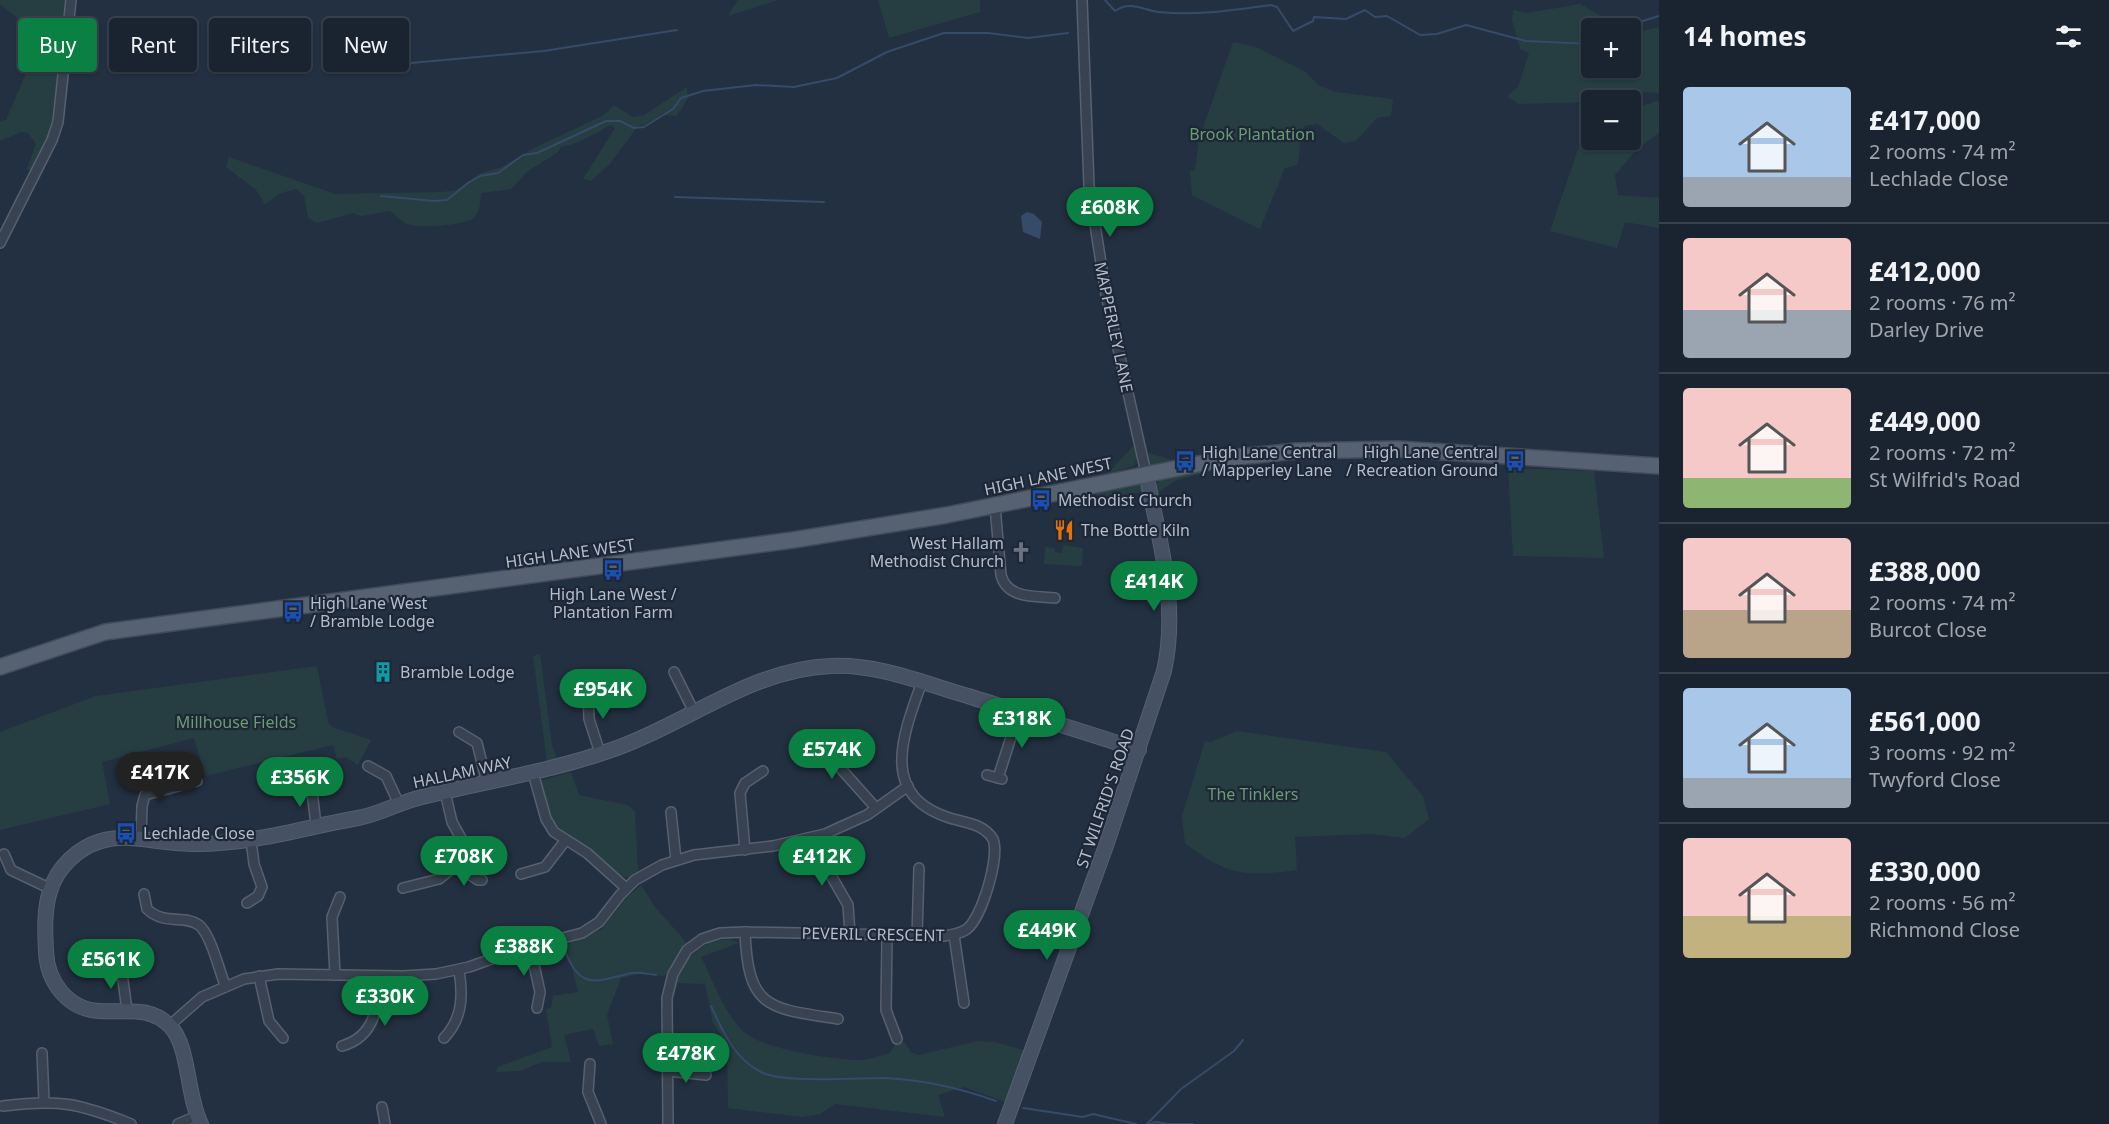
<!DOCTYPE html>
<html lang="en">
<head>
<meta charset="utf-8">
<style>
  :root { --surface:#1a2431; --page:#27303d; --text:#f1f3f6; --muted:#9fa4ab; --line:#38414d; --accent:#0b8043 }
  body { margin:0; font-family:"Noto Sans",sans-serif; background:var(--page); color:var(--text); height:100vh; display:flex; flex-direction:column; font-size:22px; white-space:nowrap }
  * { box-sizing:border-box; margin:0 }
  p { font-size:20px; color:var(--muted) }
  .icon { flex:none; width:33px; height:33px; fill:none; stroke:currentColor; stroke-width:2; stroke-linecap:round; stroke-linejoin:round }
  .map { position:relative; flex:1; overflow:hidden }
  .panel { display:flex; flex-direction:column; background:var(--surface); width:450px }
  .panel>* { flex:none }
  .banner { position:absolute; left:18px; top:18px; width:570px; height:54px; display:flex; gap:12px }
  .buttons { position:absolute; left:1581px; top:18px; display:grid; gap:12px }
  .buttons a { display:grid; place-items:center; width:60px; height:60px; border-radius:6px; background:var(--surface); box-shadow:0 2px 4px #0004,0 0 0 2px var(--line); font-size:30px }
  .price { position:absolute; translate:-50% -51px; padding:0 14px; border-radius:21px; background:var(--accent); color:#fff; font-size:20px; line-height:39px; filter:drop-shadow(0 2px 3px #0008) }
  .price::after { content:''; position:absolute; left:50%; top:36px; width:18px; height:14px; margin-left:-9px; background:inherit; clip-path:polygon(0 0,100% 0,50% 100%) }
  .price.selected { background:#222; color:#fff }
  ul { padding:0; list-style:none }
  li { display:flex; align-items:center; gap:18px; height:150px; padding:0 24px }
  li+li { border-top:2px solid var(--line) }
  li span { display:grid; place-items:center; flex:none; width:168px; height:120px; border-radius:6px; color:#555 }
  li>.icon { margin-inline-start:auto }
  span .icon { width:72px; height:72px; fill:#fffc; stroke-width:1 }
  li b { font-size:26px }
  h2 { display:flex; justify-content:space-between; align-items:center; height:72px; padding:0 24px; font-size:26px }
  .tag { padding:0 21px; border-radius:6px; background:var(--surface); box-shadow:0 2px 4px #0004,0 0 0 2px var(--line); font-size:21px; line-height:54px }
  .tag.selected { background:var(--accent); color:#fff }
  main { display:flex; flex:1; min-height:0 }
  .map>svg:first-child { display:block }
  .green { fill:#263e42 }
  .water { fill:#364a69 }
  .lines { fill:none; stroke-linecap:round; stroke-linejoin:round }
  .stream { stroke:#364a69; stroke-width:2 }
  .street-casing { stroke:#56606e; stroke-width:12 }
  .secondary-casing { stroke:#56606e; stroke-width:16 }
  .primary-casing { stroke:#414b5a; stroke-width:18 }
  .street { stroke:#384250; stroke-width:9 }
  .secondary { stroke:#465164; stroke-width:14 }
  .primary { stroke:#566171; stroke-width:15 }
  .labels { text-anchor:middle; stroke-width:4.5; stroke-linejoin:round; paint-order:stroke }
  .park-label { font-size:16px; fill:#6a9d76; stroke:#1d2736 }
  .street-label { font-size:16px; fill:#b4bdcb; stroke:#1d2736 }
  .poi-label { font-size:16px; fill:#b4bdcb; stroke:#1d2736; text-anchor:start }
</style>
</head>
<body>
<main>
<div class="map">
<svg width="1659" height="1124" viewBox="0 0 1659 1124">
  <rect width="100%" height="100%" fill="#233041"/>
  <!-- green -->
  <g class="green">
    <polygon points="0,0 66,0 63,41 31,29 0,4"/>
    <polygon points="738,0 778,0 728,16"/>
    <polygon points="878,0 980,0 980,12 889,38"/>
    <polygon points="1580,4 1610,21 1608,28 1592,28 1592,68 1630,68 1631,34 1659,27 1659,93 1645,92 1591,102 1519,104 1507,96 1518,87 1529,53 1520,49 1512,20 1513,10 1527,13"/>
    <path d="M1233 42 1256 47 1304 71 1320 86 1336 92 1393 99 1391 116 1377 118 1356 141 1344 143 1317 124 1304 126C1298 140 1302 150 1297 165L1285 168 1260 229 1192 195 1190 171 1195 170 1199 139Z"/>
    <polygon points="39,43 62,51 56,120 32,172 27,169 36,144 28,133 21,132 0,141 0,121 6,120"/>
    <path d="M687 87 688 98 677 116 666 115 664 113 645 125 638 126 609 165 591 181 583 179 615 128 611 125C594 133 580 144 561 147L557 153 528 171 511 189 481 193C480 202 481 213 472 219 460 225 417 230 405 223 400 220 395 214 390 211L361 216 353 213 317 223 308 218 304 196 296 189 281 193 265 204 256 190 226 167 229 157 335 194 442 192 456 190 481 173 502 167 534 148 604 115 614 105 633 117 644 115Z"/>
    <polygon points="1656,101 1659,103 1659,133 1637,149 1615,175 1618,195 1659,198 1659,228 1625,222 1617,248 1550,231 1589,117 1591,116 1592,140 1630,140 1631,110"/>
    <polygon points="1135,444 1138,457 1134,466 1107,474"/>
    <polygon points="1145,452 1172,460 1172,461 1150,465"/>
    <polygon points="1233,465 1175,481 1158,493 1156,484 1163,478"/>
    <polygon points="1508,468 1594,471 1604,558 1513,556"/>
    <polygon points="1140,483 1143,492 1097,498 1096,491"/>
    <polygon points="1063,545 1083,548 1082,566 1044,564 1045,547 1055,548 1055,552 1062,553"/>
    <polygon points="540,654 552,745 557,759 547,762 533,656"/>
    <polygon points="317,666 328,722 332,727 371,740 358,765 346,757 337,759 333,745 205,776 194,738 102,762 110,804 0,830 0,732 96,696"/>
    <path d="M1237 731 1386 752 1423 796 1429 819 1405 838 1370 834 1295 837 1297 870C1246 877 1227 876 1185 843L1182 816 1205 741 1211 742Z"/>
    <polygon points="571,772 579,795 627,805 635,811 638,871 629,878 622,876 591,850 563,833 551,817 540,781"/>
    <polygon points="641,885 656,908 686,942 665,976 639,974 621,978 607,1015 613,1044 599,1046 593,1029 564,1035 571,1062 542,1062 520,1071 496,1072 498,1067 552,1047 546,1009 551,1008 553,996 578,992 566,945 602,929 626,898"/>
    <path d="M729 939 739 943 701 957C713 980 724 1014 744 1032 762 1049 838 1061 863 1060 872 1059 881 1055 890 1053L894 1046 904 1042 912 1053 918 1055 978 1041 995 1042 1027 1051 1008 1103 964 1087 938 1095 945 1117 835 1104 820 1114 802 1117 728 1108 727 1044 713 1023 705 984 677 983C682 958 704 940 729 939Z"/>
  </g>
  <!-- water -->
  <polygon class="water" points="1027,212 1034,214 1042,222 1040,239 1023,232 1021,216"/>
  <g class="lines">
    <!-- stream -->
    <g class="stream">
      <path d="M1105 0 1115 11C1130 0 1143 10 1159 12 1196 16 1234 10 1271 5L1277 7 1293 31 1313 21 1314 17 1346 19 1365 10 1375 17 1387 16 1420 35 1437 34 1466 25 1526 41 1592 44"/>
      <polyline points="1620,28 1659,16"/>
      <polyline points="378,66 544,51 677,30"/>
      <polyline points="381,196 434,201 447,200 468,183 480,176 498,173 523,155 537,153 606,121 620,121 634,128 644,127 673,109 681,98 703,91 756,85 794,87 837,78 887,52 944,33 988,33 1028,38 1068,33"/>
      <polyline points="675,197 824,202"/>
      <path d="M565 950C580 993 599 980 632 973 640 972 648 974 656 975"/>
      <path d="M711 1006C723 1032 735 1060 763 1073 785 1083 858 1078 885 1078 924 1080 960 1088 996 1101"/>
      <polyline points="1023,1108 1083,1117 1093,1114 1136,1124"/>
      <polyline points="1147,1124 1181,1089 1234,1051 1243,1040"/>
      <polyline points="1150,1124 1156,1122 1169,1124"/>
      <polyline points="1170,1124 1193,1124"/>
    </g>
    <!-- street casing -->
    <g class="street-casing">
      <g id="street">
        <polyline points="1082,0 1089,186 1106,295 1146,473"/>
        <polyline points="0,243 52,140 58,122 71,0"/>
        <path d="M995 506 1001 575C1007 599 1035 596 1055 598"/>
        <polyline points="674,672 694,712"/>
        <polyline points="588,690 589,719 600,753"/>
        <polyline points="459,732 477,743 487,783"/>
        <polyline points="828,750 826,752 876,808"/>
        <polyline points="368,766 386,776 399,804"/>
        <polyline points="533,773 546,819 554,832 587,853 626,888"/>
        <polyline points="987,775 1002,779"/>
        <polyline points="998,778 1019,712"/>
        <polyline points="292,779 302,779 312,791 316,825"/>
        <polyline points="671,812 676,860"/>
        <polyline points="816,837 825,865 848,905 850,934"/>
        <polyline points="141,838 142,806 145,795 197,781"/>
        <polyline points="745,850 740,793 745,783 763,771"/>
        <polyline points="4,854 11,870 51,889"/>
        <polyline points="454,864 478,880 482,880"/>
        <polyline points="521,874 545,867 565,841"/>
        <polyline points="403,888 439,879 449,871 461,852 462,840 452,822 445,792"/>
        <path d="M144 894 147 909C165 926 184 914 199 925 211 935 219 970 225 985"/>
        <polyline points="247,903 258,896 262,887 254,864 251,840"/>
        <path d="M745 932C748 1010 769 1008 838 1019"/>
        <polyline points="887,935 886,1010 897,1039"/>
        <polyline points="954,935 964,1003"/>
        <polyline points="917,936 919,868"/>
        <polyline points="530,946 540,992 537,1008"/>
        <polyline points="121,966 127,1010"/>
        <polyline points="335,975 332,917 340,897"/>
        <polyline points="259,976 269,1021 283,1038"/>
        <polyline points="169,1026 202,997 244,979 278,974 403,976 436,974 469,967 517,950 582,933 599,922 620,895 635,880 662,865 694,855 773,846 825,834 867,815 908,786"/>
        <path d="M444 1038C463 1018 463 995 459 970"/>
        <path d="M342 1046C376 1036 378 1006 378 976"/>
        <polyline points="42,1053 44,1101"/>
        <polyline points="590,1064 588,1092 601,1124"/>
        <polyline points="668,1071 706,1075"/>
        <path d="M3 1106C59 1099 79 1103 131 1124"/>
        <polyline points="382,1107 385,1124"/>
        <polyline points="178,1124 197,1116"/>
        <path d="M668 1124 667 998 673 974 687 950 702 939 720 933 745 932 944 936C952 935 960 934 967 929 982 917 1000 857 993 839 984 825 969 823 953 819 877 797 903 735 922 682"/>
      </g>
    </g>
    <!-- secondary casing -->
    <g class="secondary-casing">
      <g id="secondary">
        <path d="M201 1124C186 1094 190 1047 170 1026 149 1005 125 1013 99 1011 67 1009 47 981 46 951 45 931 44 910 50 891 57 868 77 848 101 841 124 834 144 840 167 842 184 844 202 845 219 843 266 840 312 826 358 818 380 814 400 802 422 797 487 781 554 771 617 748 689 722 752 669 831 666 879 664 923 683 968 696 1025 714 1083 731 1139 750"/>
        <path d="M1005 1124 1107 843 1164 671C1179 604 1159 539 1146 473"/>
      </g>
    </g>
    <!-- primary casing -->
    <g class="primary-casing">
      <polyline id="primary" points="0,667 105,632 793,540 947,515 1228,458 1296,451 1398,449 1659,466"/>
    </g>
    <!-- street -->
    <use href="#street" class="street"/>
    <!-- secondary -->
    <use href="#secondary" class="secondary"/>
    <!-- primary -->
    <use href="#primary" class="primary"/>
  </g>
  <!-- icons -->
  <defs>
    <g id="bus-bare" transform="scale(1.62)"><path d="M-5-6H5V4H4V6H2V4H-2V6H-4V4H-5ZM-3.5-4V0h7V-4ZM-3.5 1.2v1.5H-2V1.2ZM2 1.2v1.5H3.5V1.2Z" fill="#1a4fb4" stroke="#1d2736" stroke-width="2.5" paint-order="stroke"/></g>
    <g id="restaurant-bare" transform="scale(1.62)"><path d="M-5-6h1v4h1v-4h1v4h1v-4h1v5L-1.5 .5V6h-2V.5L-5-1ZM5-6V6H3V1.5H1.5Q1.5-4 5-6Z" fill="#e8710a" stroke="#1d2736" stroke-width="2.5" paint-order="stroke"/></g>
    <g id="church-bare" transform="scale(1.62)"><path d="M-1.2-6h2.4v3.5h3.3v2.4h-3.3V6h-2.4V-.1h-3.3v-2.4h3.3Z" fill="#6b7280" stroke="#1d2736" stroke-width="2.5" paint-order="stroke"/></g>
    <g id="building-bare" transform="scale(1.62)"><path d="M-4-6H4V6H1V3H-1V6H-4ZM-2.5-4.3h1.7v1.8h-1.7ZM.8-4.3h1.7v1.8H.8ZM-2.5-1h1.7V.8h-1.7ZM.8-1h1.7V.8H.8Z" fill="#0f9aa8" stroke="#1d2736" stroke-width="2.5" paint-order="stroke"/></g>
  </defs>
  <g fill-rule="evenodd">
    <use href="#bus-bare" x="1185" y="461"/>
    <use href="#bus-bare" x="1515" y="461"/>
    <use href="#bus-bare" x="1041" y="500"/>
    <use href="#restaurant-bare" x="1064" y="530"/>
    <use href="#church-bare" x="1021" y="552"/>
    <use href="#bus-bare" x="613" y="570"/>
    <use href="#bus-bare" x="293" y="612"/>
    <use href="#building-bare" x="383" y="672"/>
    <use href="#bus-bare" x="126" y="833"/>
  </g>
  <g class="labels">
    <!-- park labels -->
    <g class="park-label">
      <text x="1252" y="140">Brook Plantation</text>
      <text x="236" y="728">Millhouse Fields</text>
      <text x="1253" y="800">The Tinklers</text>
    </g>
    <!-- street labels -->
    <g class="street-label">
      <text transform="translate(1114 327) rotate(78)" y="6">MAPPERLEY LANE</text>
      <text transform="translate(1048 476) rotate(-12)" y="6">HIGH LANE WEST</text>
      <text transform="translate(570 553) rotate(-8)" y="6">HIGH LANE WEST</text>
      <text transform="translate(462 772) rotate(-12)" y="6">HALLAM WAY</text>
      <text transform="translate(1105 798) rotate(-71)" y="6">ST WILFRID'S ROAD</text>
      <text transform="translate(873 934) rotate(1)" y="6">PEVERIL CRESCENT</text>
    </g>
    <!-- poi labels -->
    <g class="poi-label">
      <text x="1202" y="458">High Lane Central<tspan x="1202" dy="18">/ Mapperley Lane</tspan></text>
      <text x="1498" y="458" text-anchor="end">High Lane Central<tspan x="1498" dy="18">/ Recreation Ground</tspan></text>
      <text x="1058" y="506">Methodist Church</text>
      <text x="1081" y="536">The Bottle Kiln</text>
      <text x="1004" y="549" text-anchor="end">West Hallam<tspan x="1004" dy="18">Methodist Church</tspan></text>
      <text x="613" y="600" text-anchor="middle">High Lane West /<tspan x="613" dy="18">Plantation Farm</tspan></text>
      <text x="310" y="609">High Lane West<tspan x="310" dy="18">/ Bramble Lodge</tspan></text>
      <text x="400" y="678">Bramble Lodge</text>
      <text x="143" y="839">Lechlade Close</text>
    </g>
  </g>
</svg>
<div class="buttons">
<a>+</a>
<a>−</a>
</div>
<b class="price" style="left:1110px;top:238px">£608K</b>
<b class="price" style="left:1154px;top:612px">£414K</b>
<b class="price" style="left:603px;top:720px">£954K</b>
<b class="price" style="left:1022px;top:749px">£318K</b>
<b class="price" style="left:832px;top:780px">£574K</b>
<b class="price selected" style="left:160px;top:803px">£417K</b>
<b class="price" style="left:300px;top:808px">£356K</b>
<b class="price" style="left:464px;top:887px">£708K</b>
<b class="price" style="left:822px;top:887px">£412K</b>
<b class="price" style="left:1047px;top:961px">£449K</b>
<b class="price" style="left:524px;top:977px">£388K</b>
<b class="price" style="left:111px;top:990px">£561K</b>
<b class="price" style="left:385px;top:1027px">£330K</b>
<b class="price" style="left:686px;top:1084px">£478K</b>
<div class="banner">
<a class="tag selected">Buy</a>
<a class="tag">Rent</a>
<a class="tag">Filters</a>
<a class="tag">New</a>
</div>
</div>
<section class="panel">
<h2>14 homes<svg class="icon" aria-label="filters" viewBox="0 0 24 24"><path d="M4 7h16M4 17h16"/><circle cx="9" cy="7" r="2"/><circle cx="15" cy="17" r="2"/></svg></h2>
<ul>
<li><span style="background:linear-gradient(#a9c7e8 75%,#9aa5b1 0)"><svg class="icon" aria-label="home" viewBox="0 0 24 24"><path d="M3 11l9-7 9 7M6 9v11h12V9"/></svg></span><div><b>£417,000</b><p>2 rooms · 74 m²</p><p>Lechlade Close</p></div></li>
<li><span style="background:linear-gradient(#f6c9c9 60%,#9aa5b1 0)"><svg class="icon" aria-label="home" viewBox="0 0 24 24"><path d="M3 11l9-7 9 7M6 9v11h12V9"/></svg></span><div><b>£412,000</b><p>2 rooms · 76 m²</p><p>Darley Drive</p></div></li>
<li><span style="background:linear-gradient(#f6c9c9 75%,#8fb573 0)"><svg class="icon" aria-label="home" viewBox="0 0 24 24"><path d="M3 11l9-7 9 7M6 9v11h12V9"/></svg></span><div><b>£449,000</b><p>2 rooms · 72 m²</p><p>St Wilfrid's Road</p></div></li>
<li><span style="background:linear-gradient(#f6c9c9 60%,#b9a48a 0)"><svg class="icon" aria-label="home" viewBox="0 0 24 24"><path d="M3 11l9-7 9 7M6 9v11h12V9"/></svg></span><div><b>£388,000</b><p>2 rooms · 74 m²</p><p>Burcot Close</p></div></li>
<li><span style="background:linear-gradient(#a9c7e8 75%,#9aa5b1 0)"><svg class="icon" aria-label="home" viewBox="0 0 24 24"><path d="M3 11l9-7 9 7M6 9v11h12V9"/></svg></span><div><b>£561,000</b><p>3 rooms · 92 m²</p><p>Twyford Close</p></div></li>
<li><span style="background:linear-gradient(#f6c9c9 65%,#c2b280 0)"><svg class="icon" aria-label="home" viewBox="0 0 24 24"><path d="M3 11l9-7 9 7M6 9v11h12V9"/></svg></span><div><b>£330,000</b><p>2 rooms · 56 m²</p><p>Richmond Close</p></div></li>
</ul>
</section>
</main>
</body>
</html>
